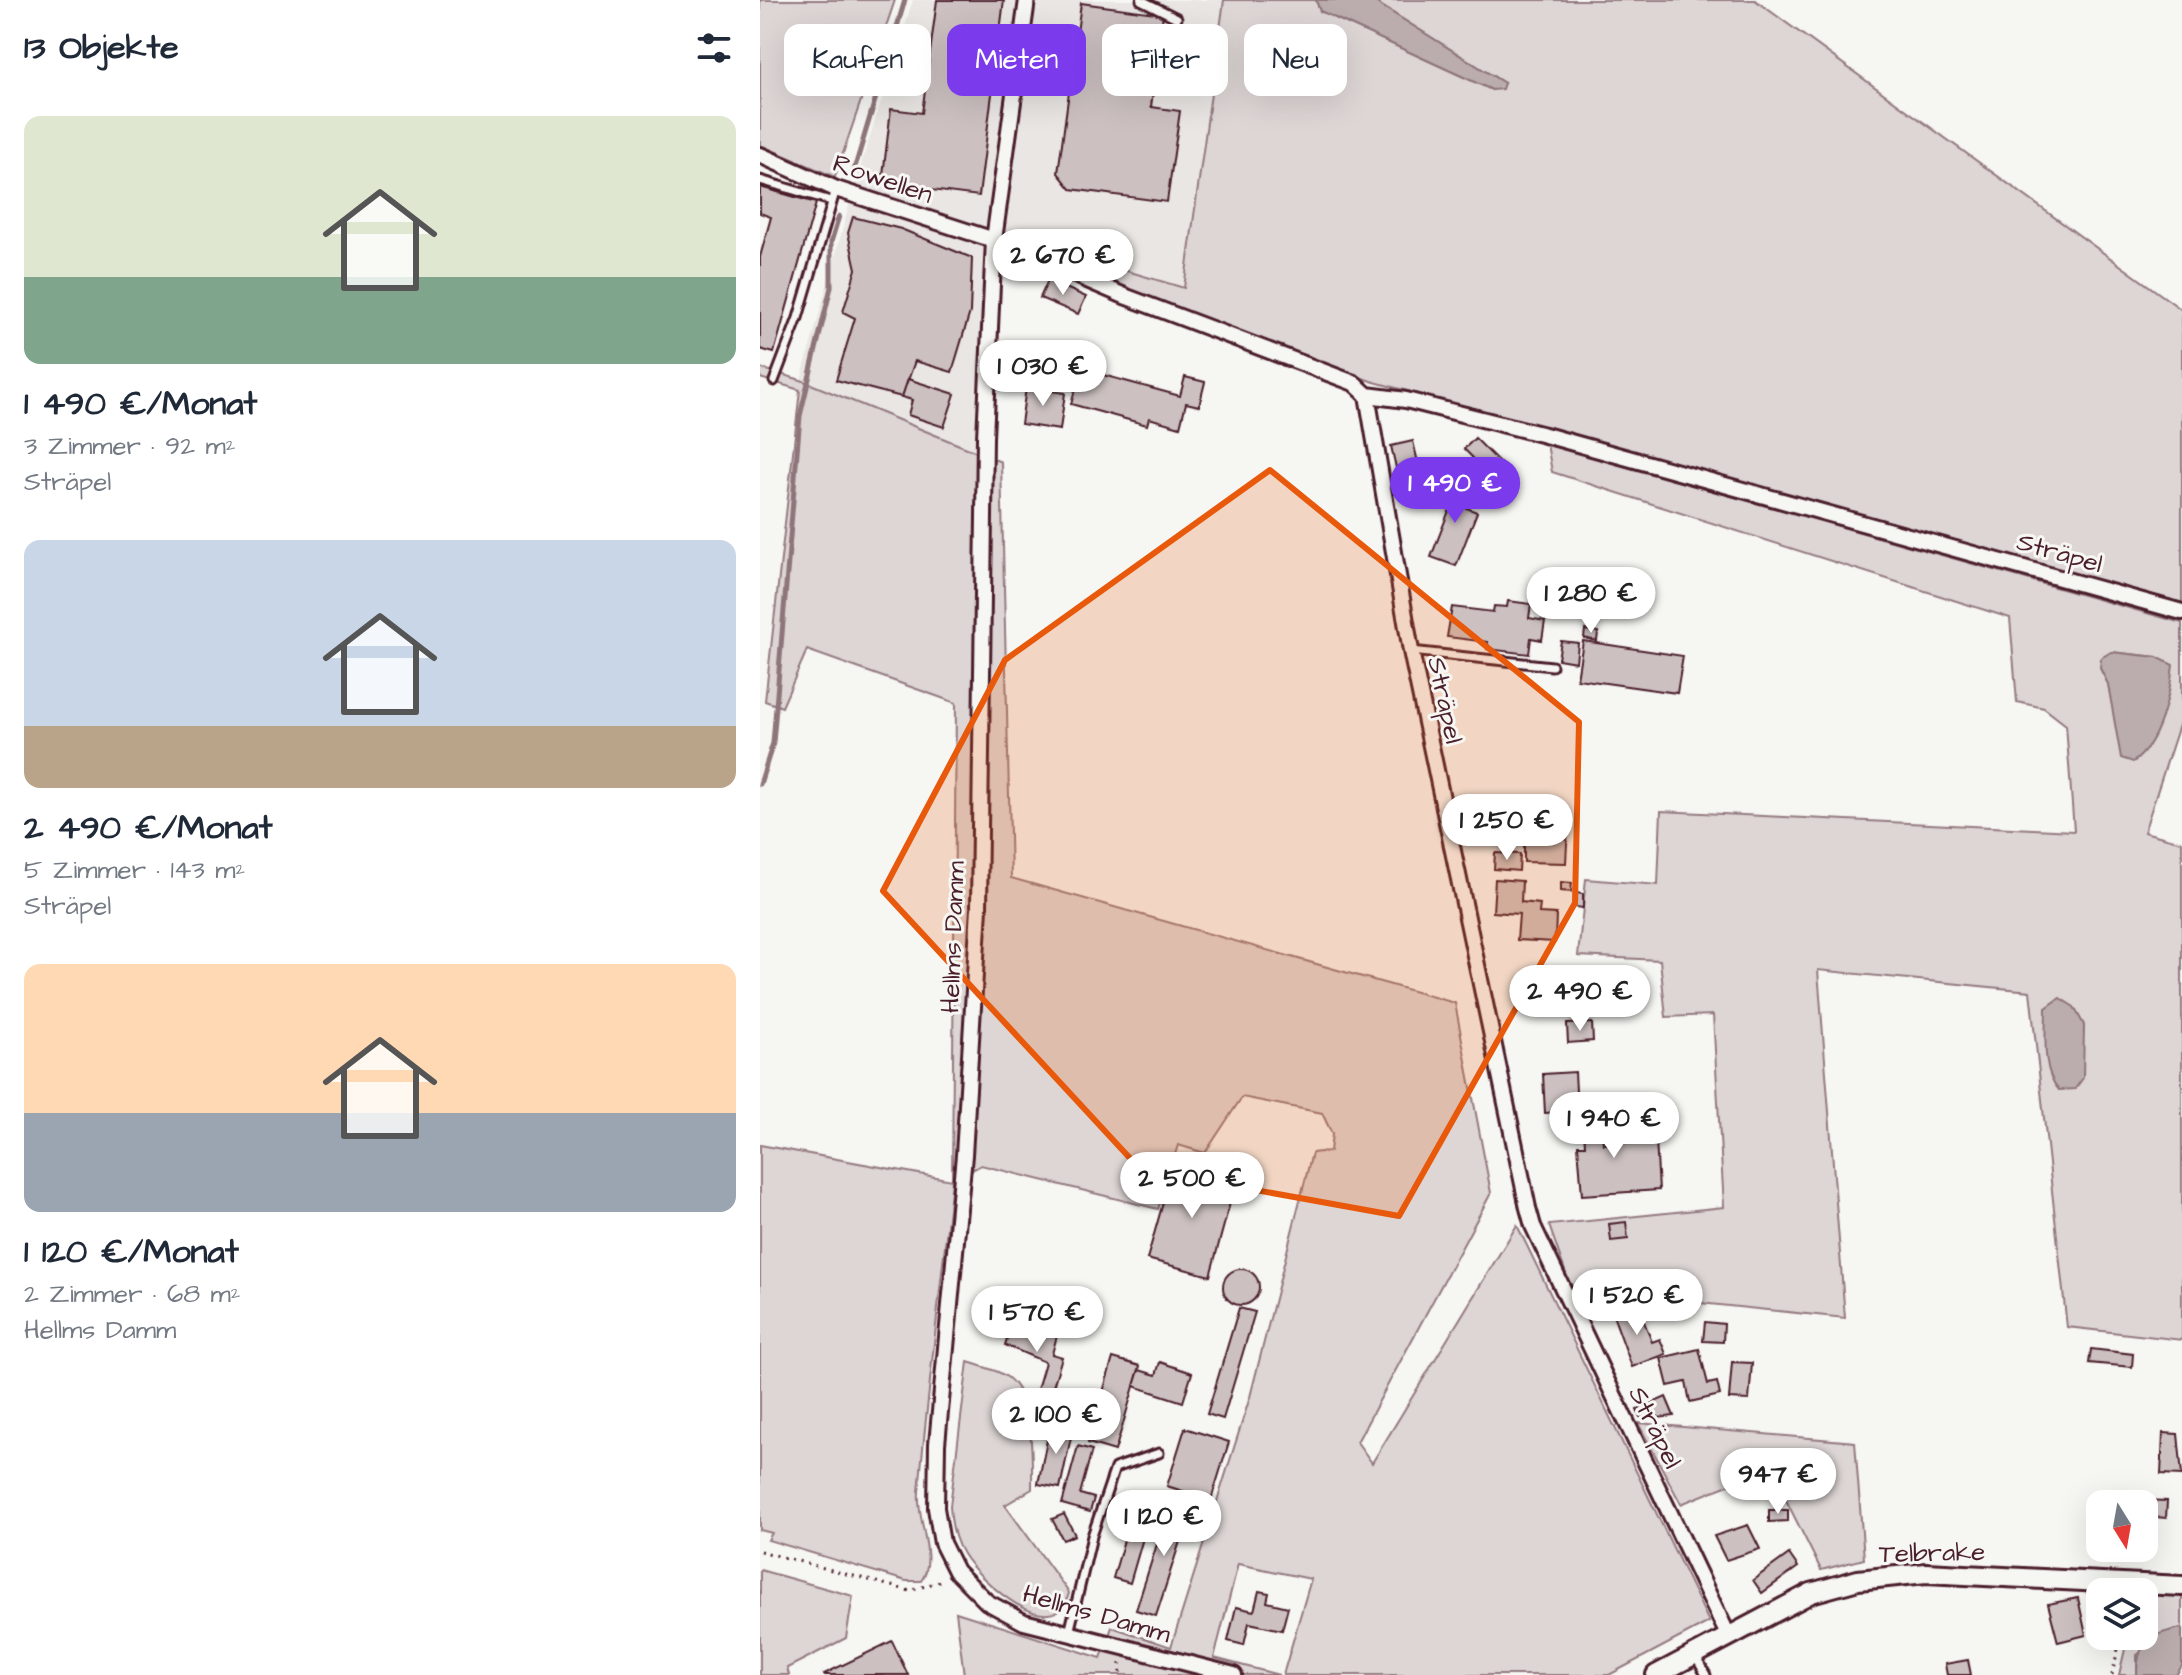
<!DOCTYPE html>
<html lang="de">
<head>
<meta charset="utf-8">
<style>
  :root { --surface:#fff; --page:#f2f2f3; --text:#1f2937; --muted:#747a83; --accent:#7c3aed }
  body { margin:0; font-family:"Architects Daughter",sans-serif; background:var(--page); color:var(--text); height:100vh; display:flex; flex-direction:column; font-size:30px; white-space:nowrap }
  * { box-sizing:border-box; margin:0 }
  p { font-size:26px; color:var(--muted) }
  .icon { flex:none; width:44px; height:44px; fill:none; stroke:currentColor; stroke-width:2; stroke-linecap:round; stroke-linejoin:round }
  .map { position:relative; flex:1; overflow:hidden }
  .sheet { display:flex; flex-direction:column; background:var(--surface); width:760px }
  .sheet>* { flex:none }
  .banner { position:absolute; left:24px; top:24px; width:760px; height:72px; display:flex; gap:16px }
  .needle { width:52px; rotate:169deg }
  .fabs { position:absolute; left:1326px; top:1490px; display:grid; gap:16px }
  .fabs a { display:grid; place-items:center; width:72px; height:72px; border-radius:16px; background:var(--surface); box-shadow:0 8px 32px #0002; font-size:40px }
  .price { position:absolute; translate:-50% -68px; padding:0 18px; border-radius:28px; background:#fff; color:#222; font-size:26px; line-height:52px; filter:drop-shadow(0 2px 4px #0008) }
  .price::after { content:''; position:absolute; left:50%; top:48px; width:24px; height:18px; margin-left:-12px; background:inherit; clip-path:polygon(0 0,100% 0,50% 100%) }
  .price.selected { background:var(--accent); color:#fff }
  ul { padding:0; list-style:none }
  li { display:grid; align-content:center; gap:16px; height:424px; padding:0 24px }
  li span { display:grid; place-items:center; height:248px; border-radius:16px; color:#555 }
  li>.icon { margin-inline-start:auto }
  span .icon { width:144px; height:144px; fill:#fffc; stroke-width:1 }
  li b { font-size:34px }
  h2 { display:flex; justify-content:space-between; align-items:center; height:96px; padding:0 24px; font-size:34px }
  .pill { padding:0 28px; border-radius:16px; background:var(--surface); box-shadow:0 8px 32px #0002; font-size:28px; line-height:72px }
  .pill.selected { background:var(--accent); color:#fff }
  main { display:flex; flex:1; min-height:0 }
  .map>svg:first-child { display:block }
  .built { fill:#e9e6e3 }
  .green { fill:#ddd6d5; stroke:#947a80; stroke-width:2; fill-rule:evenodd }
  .water { fill:#bbadae; stroke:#8e747a; stroke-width:2 }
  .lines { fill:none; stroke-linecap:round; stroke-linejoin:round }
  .stream { stroke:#8e747a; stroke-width:5 }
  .building { fill:#ccc1c0; stroke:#4a1f2b; stroke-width:2 }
  .service-casing { stroke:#4a1f2b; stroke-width:13 }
  .minor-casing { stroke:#4a1f2b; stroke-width:20 }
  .tertiary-casing { stroke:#4a1f2b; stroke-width:24 }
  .path { stroke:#4a1f2b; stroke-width:3; stroke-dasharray:2 6; stroke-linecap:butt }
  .service { stroke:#f6f6f2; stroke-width:7 }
  .minor { stroke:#f6f6f2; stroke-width:14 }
  .tertiary { stroke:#f6f6f2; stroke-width:18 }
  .marked { fill:#e8590c; fill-opacity:0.2; stroke:#e8590c; stroke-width:6; stroke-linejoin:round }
  .labels { text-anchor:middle; stroke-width:6; stroke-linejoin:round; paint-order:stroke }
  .street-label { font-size:26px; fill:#4a1f2b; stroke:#f6f6f2 }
</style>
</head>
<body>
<main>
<section class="sheet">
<h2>13 Objekte<svg class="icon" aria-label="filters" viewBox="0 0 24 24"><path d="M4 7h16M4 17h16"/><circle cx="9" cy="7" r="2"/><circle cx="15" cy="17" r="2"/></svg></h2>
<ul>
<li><span style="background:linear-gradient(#dfe7d0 65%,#7fa58c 0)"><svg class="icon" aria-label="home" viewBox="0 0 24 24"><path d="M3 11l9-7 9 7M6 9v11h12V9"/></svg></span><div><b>1 490 €/Monat</b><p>3 Zimmer · 92 m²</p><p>Sträpel</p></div></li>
<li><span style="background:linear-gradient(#c9d6e8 75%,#b9a48a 0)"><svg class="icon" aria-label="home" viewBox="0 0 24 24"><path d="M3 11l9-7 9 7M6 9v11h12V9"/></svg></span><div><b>2 490 €/Monat</b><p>5 Zimmer · 143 m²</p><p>Sträpel</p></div></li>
<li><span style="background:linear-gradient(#ffd9b3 60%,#9aa5b1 0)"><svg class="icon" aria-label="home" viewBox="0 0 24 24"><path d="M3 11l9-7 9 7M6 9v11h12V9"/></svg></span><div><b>1 120 €/Monat</b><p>2 Zimmer · 68 m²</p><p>Hellms Damm</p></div></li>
</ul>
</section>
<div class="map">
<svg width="1422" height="1675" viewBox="0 0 1422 1675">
  <rect width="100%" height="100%" fill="#f6f6f2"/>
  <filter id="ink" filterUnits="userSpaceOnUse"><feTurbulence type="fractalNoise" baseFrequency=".0125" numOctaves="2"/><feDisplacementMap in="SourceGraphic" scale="16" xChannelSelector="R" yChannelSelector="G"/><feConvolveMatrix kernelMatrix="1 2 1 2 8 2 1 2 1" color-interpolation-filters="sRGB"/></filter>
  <g filter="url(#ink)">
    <!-- built -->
    <polygon class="built" points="153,0 464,0 424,288 227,228 217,452 41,380 95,184"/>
    <!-- green -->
    <g class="green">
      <polygon points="0,0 135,0 75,177 0,145"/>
      <polygon points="464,0 556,0 560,11 732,90 744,83 612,0 995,0 1422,310 1422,603 611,381 346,284 340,263 424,288"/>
      <path d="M0 368 41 380 241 462 251 878 695 1003 731 1193 597 1442 612 1463 757 1225 949 1622 849 1675H523L551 1579 478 1564 454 1658 519 1675H204L196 1612 341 1658 352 1627 411 1647 490 1397 552 1153 570 1151 572 1134 562 1113 482 1097 445 1153 418 1145 398 1209 221 1165 192 1181C181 1285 168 1388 159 1492 156 1519 178 1559 161 1581H146L8 1540 12 1533 0 1530V1145L192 1180 196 703 47 650 22 707 5 701 40 390 0 378Z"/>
      <path d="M787 444 1422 623V716L1384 832 1422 842V1340L1307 1327 1270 991 1058 970 1085 1318 834 1292 813 1294 789 1225 964 1207 953 1015 906 1017 900 960 818 956 826 879 898 885 901 811 1314 831 1306 725 1284 708 1257 702 1250 618 792 472ZM1351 652 1397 657 1401 713 1393 738 1355 719 1348 684 1340 668ZM1324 1025 1322 1050 1299 1090Z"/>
      <path d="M208 1362C219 1366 234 1369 244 1375 275 1393 272 1458 272 1489L245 1505 309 1593C294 1649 218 1579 203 1554 194 1540 191 1523 190 1506Z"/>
      <polygon points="878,1423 1095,1442 1104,1559 1061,1570 1010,1468 921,1504"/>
      <polygon points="0,1570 93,1596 86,1638 27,1668 29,1675 0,1675"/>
      <polygon points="1384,1594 1422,1596 1422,1628 1410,1631 1377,1655 1377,1675 1359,1675 1368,1636 1384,1636"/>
    </g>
    <!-- water -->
    <g class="water">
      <polygon points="556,0 612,0 744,83 742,89 732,90 560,11"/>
      <path d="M1351 652 1397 657 1413 665C1410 695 1399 745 1373 762L1361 758 1348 684 1340 668 1341 658Z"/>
      <path d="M1300 998 1314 1007 1324 1025 1323 1078 1315 1089 1299 1090C1281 1070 1286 1034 1286 1008Z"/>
      <path d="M1422 1628V1666L1416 1675H1377C1377 1641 1390 1634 1422 1628Z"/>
    </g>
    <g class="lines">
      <!-- stream -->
      <g class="stream">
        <polyline points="92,177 145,0"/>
        <polyline points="0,784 13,743 40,416 71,287 71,242 79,216"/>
      </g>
    </g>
    <!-- building -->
    <g class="building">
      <polygon points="177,0 244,0 219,196 122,184 131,109 162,113"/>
      <polygon points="321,3 403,14 391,107 420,111 407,202 311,189 298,173"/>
      <polygon points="0,187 56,203 14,353 0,349 0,257 11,217 0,213"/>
      <polygon points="93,217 141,229 212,258 210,312 192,372 155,361 142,397 76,380 95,318 83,312 96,269 88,233"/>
      <polygon points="288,280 326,297 318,314 280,298"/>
      <polygon points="321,369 420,396 425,377 445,382 439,406 426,403 420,427 389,418 387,425 311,404"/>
      <polygon points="148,379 195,394 184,427 148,415 152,400 142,397"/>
      <polygon points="266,387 305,393 300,430 261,424"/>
      <polygon points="715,438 741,464 713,493 696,476 713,458 704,449"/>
      <polygon points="653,441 662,480 640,485 631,446"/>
      <polygon points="696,476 711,491 704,507 717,512 696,566 671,557 690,508 684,505"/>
      <polygon points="748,601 771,604 769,618 785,621 782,640 771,638 769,654 727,649 728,642 687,637 692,607 733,612 734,606 747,607"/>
      <polygon points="825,630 838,632 837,641 824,638"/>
      <polygon points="801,641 818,643 816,662 798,659"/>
      <polygon points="823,641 923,656 917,693 817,679"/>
      <polygon points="726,811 756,812 755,842 725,842"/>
      <polygon points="756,822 808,823 806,863 764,862 764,843 755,842"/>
      <polygon points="735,853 760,854 759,871 734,869"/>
      <polygon points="735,879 762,881 761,902 780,904 779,913 796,914 795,942 757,940 759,914 733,912"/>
      <polygon points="801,882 812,883 811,892 801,891"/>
      <polygon points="816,893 823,894 823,908 815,907"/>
      <polygon points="832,1023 833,1041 808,1043 807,1024"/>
      <polygon points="815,1072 817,1111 785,1113 783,1074"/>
      <polygon points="840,1102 843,1144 896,1140 899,1190 822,1195 818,1145 825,1145 822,1103"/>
      <polygon points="414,1164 476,1181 450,1276 387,1259"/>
      <polygon points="866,1222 868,1239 851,1241 849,1224"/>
      <circle cx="481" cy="1287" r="18"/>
      <polygon points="878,1306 892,1342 900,1339 906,1354 872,1367 853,1315"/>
      <polygon points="479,1308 495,1312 463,1419 447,1414"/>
      <polygon points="253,1319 298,1332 292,1354 302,1357 287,1407 273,1403 285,1362 245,1345"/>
      <polygon points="945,1322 964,1324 963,1342 943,1341"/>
      <polygon points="939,1349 948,1384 957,1382 960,1395 930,1402 926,1382 908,1386 901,1358"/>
      <polygon points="1331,1349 1373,1354 1372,1367 1329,1363"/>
      <polygon points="353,1358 380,1366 355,1451 328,1443"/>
      <polygon points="400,1362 432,1373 423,1402 374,1386 379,1370 396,1375"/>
      <polygon points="972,1362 992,1363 989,1400 969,1399"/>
      <polygon points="906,1397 914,1416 898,1418 895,1411 880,1417 877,1410"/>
      <polygon points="300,1420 314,1423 300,1488 278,1484 287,1440 295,1442"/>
      <polygon points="425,1428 469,1442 451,1500 407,1486"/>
      <polygon points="1403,1433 1418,1434 1422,1475 1401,1474"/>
      <polygon points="318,1446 332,1450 320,1494 334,1498 330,1512 302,1504"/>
      <polygon points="377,1495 394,1500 370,1583 353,1578"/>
      <polygon points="411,1500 431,1507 396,1616 376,1610"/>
      <polygon points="1382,1500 1407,1501 1406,1518 1384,1516"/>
      <polygon points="1009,1510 1028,1510 1028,1521 1009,1522"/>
      <polygon points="1337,1513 1340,1513 1340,1530 1336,1530"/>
      <polygon points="304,1514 315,1535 303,1540 292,1519"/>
      <polygon points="988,1525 1000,1549 966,1560 954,1536"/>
      <polygon points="1029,1554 1038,1567 1002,1593 993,1580"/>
      <polygon points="499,1591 509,1593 507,1602 528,1607 522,1630 489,1623 484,1645 468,1641 476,1607 494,1611"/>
      <polygon points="1318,1598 1326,1635 1298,1642 1288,1604"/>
      <polygon points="132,1641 148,1675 65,1675 64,1674"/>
      <polygon points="1208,1660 1211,1675 1187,1675 1185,1664"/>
    </g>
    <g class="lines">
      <!-- service casing -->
      <g class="service-casing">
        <g id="service">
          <polyline points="381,0 417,18"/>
          <polyline points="0,180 71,201"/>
          <polyline points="14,381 38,318 76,189"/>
          <polyline points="651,651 792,666"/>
          <polyline points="309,1633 332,1536 355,1468 399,1453"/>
          <polyline points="935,1656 946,1675"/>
        </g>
      </g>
      <!-- minor casing -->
      <g class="minor-casing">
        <g id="minor">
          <polyline points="267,0 234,240 225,438 219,908 204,1155 177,1444 176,1508 182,1543 196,1571 227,1602 264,1622 474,1675"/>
          <polyline points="0,155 76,189 234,240 367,297 594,383 607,395 646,400 785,435 1422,612"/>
          <polyline points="607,395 651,651 768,1208 773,1226 968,1635"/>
        </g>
      </g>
      <!-- tertiary casing -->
      <g class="tertiary-casing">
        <polyline id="tertiary" points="896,1675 1051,1593 1098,1580 1166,1573 1422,1586"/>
      </g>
      <!-- path -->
      <g class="path">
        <polyline points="0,1551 150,1591 183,1580"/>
        <polyline points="360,1663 361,1675"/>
        <polyline points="1352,1675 1361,1636"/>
      </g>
      <!-- service -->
      <use href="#service" class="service"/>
      <!-- minor -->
      <use href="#minor" class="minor"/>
      <!-- tertiary -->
      <use href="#tertiary" class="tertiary"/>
    </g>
  </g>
  <!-- marked area -->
  <path class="marked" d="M510 470 819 722 815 903 639 1216 380 1169 123 891 245 660Z"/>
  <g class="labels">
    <!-- street labels -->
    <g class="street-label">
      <text transform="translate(123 178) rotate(19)" y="9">Rowellen</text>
      <text transform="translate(1300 552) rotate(16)" y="9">Sträpel</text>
      <text transform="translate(686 700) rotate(78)" y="9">Sträpel</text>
      <text transform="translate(192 937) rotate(-88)" y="9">Hellms Damm</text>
      <text transform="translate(896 1427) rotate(64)" y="9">Sträpel</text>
      <text transform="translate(1172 1552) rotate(-1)" y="9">Telbrake</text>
      <text transform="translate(337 1613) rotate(16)" y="9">Hellms Damm</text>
    </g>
  </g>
</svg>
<div class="fabs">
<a><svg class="needle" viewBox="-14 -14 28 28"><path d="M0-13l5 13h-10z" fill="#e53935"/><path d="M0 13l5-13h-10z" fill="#747a83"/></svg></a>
<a><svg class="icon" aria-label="layers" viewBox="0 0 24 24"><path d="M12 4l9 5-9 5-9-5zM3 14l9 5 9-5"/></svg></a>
</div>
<b class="price" style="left:303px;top:297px">2 670 €</b>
<b class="price" style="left:283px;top:408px">1 030 €</b>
<b class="price selected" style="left:695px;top:525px">1 490 €</b>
<b class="price" style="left:831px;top:635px">1 280 €</b>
<b class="price" style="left:747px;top:862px">1 250 €</b>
<b class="price" style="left:820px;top:1033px">2 490 €</b>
<b class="price" style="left:854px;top:1160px">1 940 €</b>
<b class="price" style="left:432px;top:1220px">2 500 €</b>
<b class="price" style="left:877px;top:1337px">1 520 €</b>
<b class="price" style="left:277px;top:1354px">1 570 €</b>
<b class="price" style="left:296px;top:1456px">2 100 €</b>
<b class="price" style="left:1018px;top:1516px">947 €</b>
<b class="price" style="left:404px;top:1558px">1 120 €</b>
<div class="banner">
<a class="pill">Kaufen</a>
<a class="pill selected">Mieten</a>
<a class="pill">Filter</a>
<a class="pill">Neu</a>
</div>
</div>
</main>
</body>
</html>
